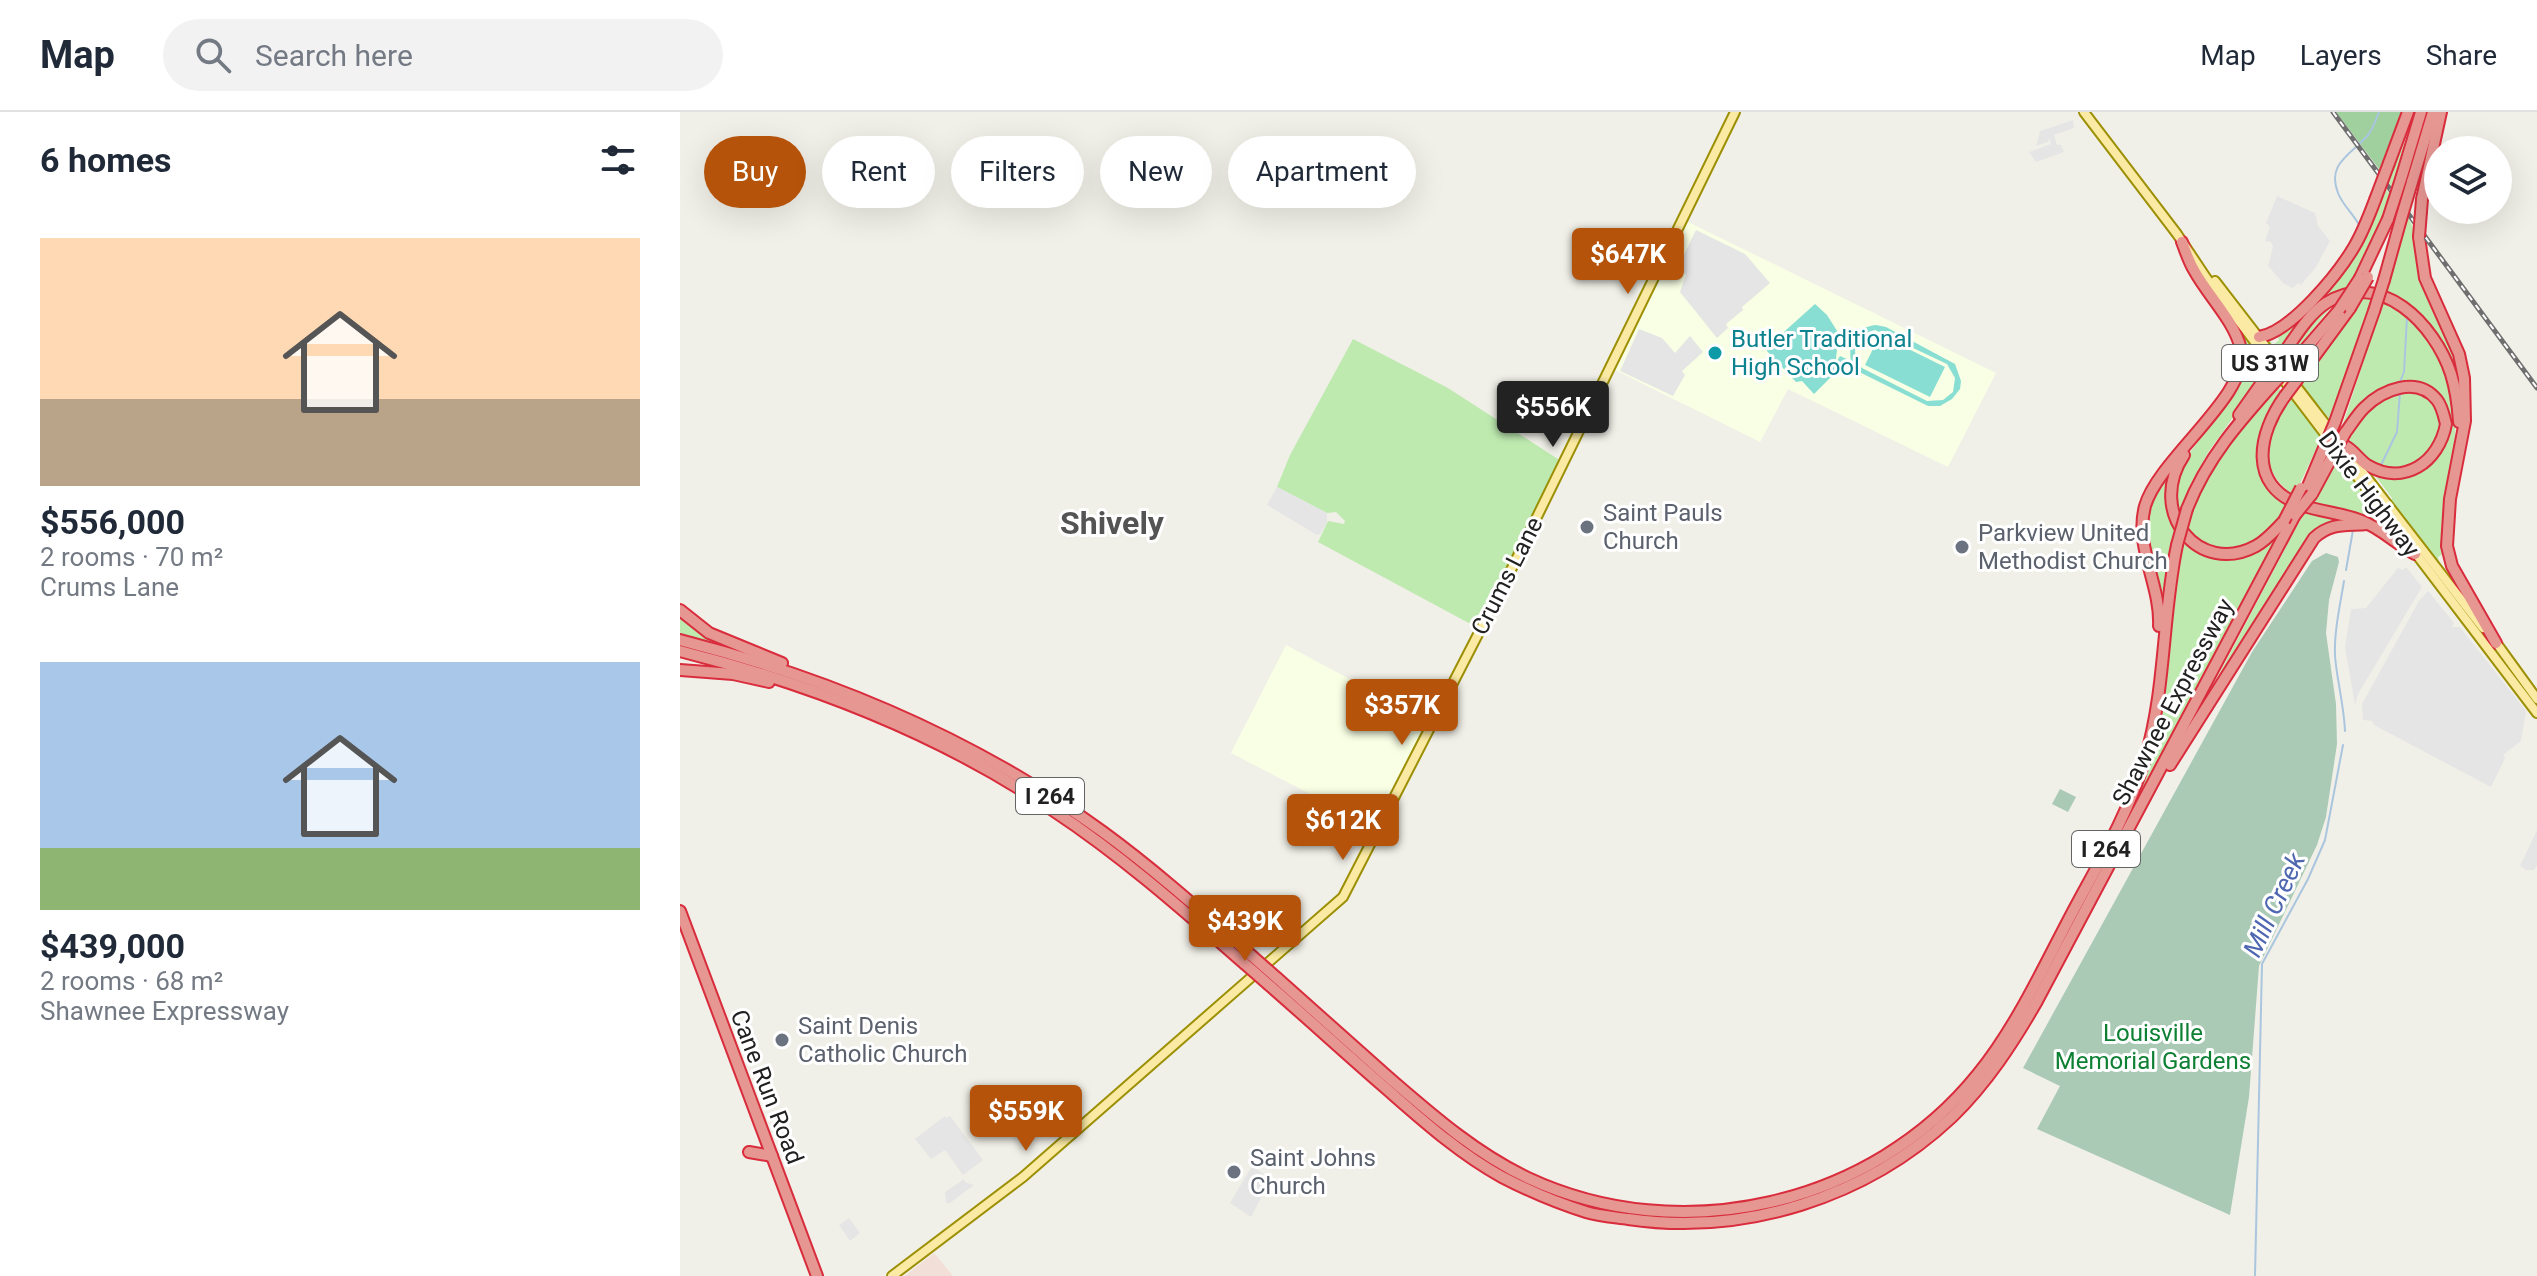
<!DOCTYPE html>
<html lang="en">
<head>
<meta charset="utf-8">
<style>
  :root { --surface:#fff; --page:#f2f2f3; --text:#1f2937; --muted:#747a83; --line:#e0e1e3; --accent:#b45309 }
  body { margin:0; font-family:Roboto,sans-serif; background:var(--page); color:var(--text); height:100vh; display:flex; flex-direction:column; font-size:30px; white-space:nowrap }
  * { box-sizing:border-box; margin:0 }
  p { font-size:26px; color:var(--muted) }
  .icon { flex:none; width:44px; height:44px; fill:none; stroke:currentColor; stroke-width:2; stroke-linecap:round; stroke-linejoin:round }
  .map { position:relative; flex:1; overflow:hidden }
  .sheet { display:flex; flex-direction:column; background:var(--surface); width:680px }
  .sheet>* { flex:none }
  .hud { position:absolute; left:24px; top:24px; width:760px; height:72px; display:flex; gap:16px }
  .tools { position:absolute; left:1744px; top:24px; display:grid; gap:16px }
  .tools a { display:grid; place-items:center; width:88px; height:88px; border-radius:50%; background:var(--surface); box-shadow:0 8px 32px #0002; font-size:40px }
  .price { position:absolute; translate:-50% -68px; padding:0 18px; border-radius:8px; background:var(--accent); color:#fff; font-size:26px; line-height:52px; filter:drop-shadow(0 2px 4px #0008) }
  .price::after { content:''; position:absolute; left:50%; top:48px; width:24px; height:18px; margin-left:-12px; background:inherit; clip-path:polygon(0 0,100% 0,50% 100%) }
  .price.on { background:#222; color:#fff }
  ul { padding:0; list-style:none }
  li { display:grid; align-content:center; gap:16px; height:424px; padding:0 40px }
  li span { display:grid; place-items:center; height:248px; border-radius:0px; color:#555 }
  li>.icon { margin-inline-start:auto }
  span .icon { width:144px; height:144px; fill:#fffc; stroke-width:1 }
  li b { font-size:34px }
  h2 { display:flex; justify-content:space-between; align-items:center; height:96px; padding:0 40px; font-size:34px }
  .chip { padding:0 28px; border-radius:36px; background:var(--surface); box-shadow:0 8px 32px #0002; font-size:28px; line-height:72px }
  .chip.on { background:var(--accent); color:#fff }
  header { display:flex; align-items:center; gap:48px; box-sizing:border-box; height:112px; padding:0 40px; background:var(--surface); border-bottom:2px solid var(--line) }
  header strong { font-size:38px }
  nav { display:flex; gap:44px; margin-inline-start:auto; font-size:28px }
  .search { width:560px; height:72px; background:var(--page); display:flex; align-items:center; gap:20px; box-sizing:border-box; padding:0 28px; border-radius:44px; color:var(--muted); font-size:30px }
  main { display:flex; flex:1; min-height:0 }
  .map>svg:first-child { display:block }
  .commercial { fill:#f1dfd8 }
  .education { fill:#f8ffe4 }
  .grass { fill:#beeab0 }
  .forest { fill:#a0d09e }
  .cemetery { fill:#aacab6 }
  .pitch { fill:#88ded2; fill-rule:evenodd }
  .parking { fill:#e5e5e5 }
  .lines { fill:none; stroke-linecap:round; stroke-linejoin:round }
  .stream { stroke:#aac5de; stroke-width:2 }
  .major-casing { stroke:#9c8f03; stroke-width:12 }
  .highway-casing { stroke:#d92c3c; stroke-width:14 }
  .major { stroke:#faeaa4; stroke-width:8 }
  .highway { stroke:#e69792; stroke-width:10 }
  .rail-casing { stroke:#6f6f6f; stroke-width:5 }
  .rail { stroke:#fff; stroke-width:2; stroke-dasharray:6; stroke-linecap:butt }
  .highway-bridge-casing { stroke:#d92c3c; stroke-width:14; stroke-linecap:butt }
  .highway-bridge { stroke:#e69792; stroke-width:10 }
  .culture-dot { fill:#0f9aa8; stroke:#fff; stroke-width:3 }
  .worship-dot { fill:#6b7280; stroke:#fff; stroke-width:3 }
  .labels { text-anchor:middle; stroke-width:6; stroke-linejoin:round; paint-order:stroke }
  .shield { fill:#fff; stroke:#646464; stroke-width:2 }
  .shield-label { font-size:22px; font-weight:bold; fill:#212121 }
  .culture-label { font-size:24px; fill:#0d838f; stroke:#fff; text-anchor:start }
  .street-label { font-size:24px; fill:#212121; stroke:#fff }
  .worship-label { font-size:24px; fill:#5b616d; stroke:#fff; text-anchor:start }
  .park-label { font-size:24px; fill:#0e8034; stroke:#fff }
  .water-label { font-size:26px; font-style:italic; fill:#4e67b0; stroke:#fff }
  .district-label { font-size:32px; font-weight:bold; fill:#545454; stroke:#fff }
</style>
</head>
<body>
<header>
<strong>Map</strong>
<div class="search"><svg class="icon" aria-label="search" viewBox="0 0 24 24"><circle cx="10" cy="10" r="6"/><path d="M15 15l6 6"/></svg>Search here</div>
<nav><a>Map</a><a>Layers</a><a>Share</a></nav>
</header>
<main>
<section class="sheet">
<h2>6 homes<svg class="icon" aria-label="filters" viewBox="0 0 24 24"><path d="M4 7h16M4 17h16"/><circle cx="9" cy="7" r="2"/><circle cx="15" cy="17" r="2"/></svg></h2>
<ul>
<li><span style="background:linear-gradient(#ffd9b3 65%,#b9a48a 0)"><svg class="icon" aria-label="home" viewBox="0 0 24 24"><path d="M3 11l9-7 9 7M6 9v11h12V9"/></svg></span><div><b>$556,000</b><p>2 rooms · 70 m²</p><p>Crums Lane</p></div></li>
<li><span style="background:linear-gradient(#a9c7e8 75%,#8fb573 0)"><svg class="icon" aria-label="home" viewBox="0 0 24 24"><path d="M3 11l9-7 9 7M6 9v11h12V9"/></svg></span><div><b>$439,000</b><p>2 rooms · 68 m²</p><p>Shawnee Expressway</p></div></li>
</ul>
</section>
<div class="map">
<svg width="1857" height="1164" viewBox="0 0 1857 1164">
  <rect width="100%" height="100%" fill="#f1f0e8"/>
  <!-- commercial -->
  <polygon class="commercial" points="254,1141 273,1164 225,1164"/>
  <!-- education -->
  <g class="education">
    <polygon points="1006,109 1316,261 1268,355 1108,277 1080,330 933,257"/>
    <polygon points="606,533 750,610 696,716 551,641"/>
  </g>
  <!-- grass -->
  <g class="grass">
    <polygon points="1728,16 1713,76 1706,67"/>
    <path d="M1703 73 1710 83C1698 118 1683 150 1663 181L1656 182 1600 240 1587 227 1589 226 1593 233 1599 228 1597 222 1662 158Z"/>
    <path d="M1728 106C1738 120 1733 137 1737 153 1748 191 1772 225 1779 264H1776L1767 243 1706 181Z"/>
    <polygon points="1683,183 1693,184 1650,307 1620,272"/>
    <polygon points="1658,187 1607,248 1604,245 1637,201"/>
    <path d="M1704 187C1722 195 1742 215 1752 233 1783 287 1778 317 1767 375 1763 399 1759 419 1763 442L1758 445 1760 453 1711 389 1712 386 1691 358C1702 363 1711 360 1722 358 1769 349 1769 336 1764 292 1738 276 1717 259 1690 285 1681 294 1673 305 1663 312Z"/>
    <polygon points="1554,212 1561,221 1563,220 1589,255 1529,339 1511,371 1497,405 1493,380 1509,342 1544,293 1559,266"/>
    <polygon points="673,227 768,276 881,349 798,516 638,430 648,409 664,412 665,409 656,400 647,401 597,375 610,343"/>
    <path d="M1598 275 1602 280C1573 318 1564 364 1609 393 1585 437 1546 451 1505 418 1524 362 1559 319 1598 275Z"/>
    <polygon points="1717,278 1744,281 1755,290 1763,311 1753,337 1735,353 1718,357 1695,353 1675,336 1667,324 1684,299"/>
    <path d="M1611 284 1642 325 1614 384C1573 353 1586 321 1611 284Z"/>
    <polygon points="1658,345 1718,422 1717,423 1693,407 1630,392"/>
    <path d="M1491 357 1487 388 1495 414 1482 483C1469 458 1462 424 1468 396 1471 381 1482 369 1491 357Z"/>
    <polygon points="1625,399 1659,409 1644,415 1516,606"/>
    <path d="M1596 422 1598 423 1455 691C1489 606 1486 515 1503 425L1541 444Z"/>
    <polygon points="0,504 18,519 42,533 0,522"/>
  </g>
  <!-- forest -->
  <polygon class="forest" points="1656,0 1725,0 1702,61"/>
  <!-- cemetery -->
  <g class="cemetery">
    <polygon points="1646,441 1658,445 1659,450 1649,488 1646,521 1656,592 1657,632 1646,705 1637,733 1579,854 1569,985 1550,1103 1357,1017 1380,974 1343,956 1572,540 1632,449"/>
    <polygon points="1380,677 1396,685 1388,700 1372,692"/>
  </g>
  <!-- pitch -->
  <g class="pitch">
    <polygon points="1135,192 1147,203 1159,222 1154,262 1134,282 1122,269 1116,270 1087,239 1087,235"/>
    <path d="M1196 213 1206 215 1275 252 1281 269 1280 277 1272 287 1260 294H1248L1157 249 1160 244 1171 249C1168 231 1175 215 1196 213ZM1195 218 1267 252 1275 266 1273 280 1263 288 1247 289 1182 256C1169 240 1175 222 1195 218Z"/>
    <polygon points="1200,223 1265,255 1250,285 1185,253"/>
  </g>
  <!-- parking -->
  <g class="parking">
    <polygon points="1393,8 1394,16 1374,23 1377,33 1381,33 1384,40 1356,50 1349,40 1371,32 1369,26 1368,30 1356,34 1360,19"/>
    <polygon points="1597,84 1635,101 1638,114 1650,129 1636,155 1621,173 1618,171 1613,176 1604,172 1588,154 1593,135 1591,130 1585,129 1590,115 1586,111"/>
    <polygon points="1016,118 1065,142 1090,171 1062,195 1063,198 1046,212 1048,216 1037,226 1000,180 1006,163 998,155"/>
    <polygon points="959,217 982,226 995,241 1010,224 1023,240 1002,259 1005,263 993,284 940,259"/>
    <polygon points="597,375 647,401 647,411 640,422 637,423 587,393"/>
    <polygon points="1726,455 1742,475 1678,582 1675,593 1665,535 1671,497 1686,496 1718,456 1723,458"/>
    <polygon points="1748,479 1774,511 1772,515 1780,515 1846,599 1841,629 1823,643 1825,646 1811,675 1694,613 1692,609 1683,608 1682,592 1739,489"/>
    <polygon points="1857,718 1857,753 1854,758 1846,758 1840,754"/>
    <polygon points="265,1004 267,1006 270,1004 303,1048 283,1063 265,1038 251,1047 235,1027"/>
    <polygon points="572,1054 591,1067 571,1105 550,1091"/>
    <polygon points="284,1067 285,1070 294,1073 270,1091 266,1091 265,1080"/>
    <polygon points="169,1106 180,1121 170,1129 159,1113"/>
  </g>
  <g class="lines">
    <!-- stream -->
    <g class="stream">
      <path d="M1679 113C1673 101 1663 94 1658 81 1646 51 1672 42 1688 23 1693 17 1696 7 1699 0"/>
      <polyline points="1720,270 1724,260 1727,205"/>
      <polyline points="1701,353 1717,320 1720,280"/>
      <polyline points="1666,458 1673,418"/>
      <path d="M1664 469C1660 494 1654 519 1655 544 1657 569 1664 593 1665 619"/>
      <polyline points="1575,1164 1582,852 1628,767 1645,728 1663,633"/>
    </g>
    <!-- major casing -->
    <g class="major-casing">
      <g id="major">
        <polyline points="1404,0 1497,122 1527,167 1857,601"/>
        <polyline points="1535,169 1803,516"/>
        <polyline points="1815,529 1857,587"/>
        <polyline points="212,1164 343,1065 663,785 829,462 1055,0"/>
      </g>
    </g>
    <!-- highway casing -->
    <g class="highway-casing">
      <g id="highway">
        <polyline points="1709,51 1728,0"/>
        <polyline points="1721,67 1741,0"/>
        <polyline points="1732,70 1753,0"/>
        <polyline points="1742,87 1761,0"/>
        <polyline points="1739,125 1745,166 1779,242 1784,266 1785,309 1770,387 1767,434 1772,454 1816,531"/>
        <polyline points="1680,166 1708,107"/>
        <polyline points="1704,168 1721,107"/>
        <path d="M1579 225C1611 220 1658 162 1674 135 1683 120 1689 104 1695 88"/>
        <path d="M1603 242C1616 224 1628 203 1646 191 1701 156 1755 213 1771 262 1776 278 1778 294 1779 310"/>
        <polyline points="1614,250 1659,198"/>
        <polyline points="1620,264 1670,196"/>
        <path d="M1605 284C1578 321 1567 374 1621 393 1641 400 1663 401 1682 409 1702 417 1716 432 1735 442"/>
        <polyline points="1559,303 1588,262"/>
        <polyline points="1655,310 1694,199"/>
        <path d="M1663 333C1673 337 1678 347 1687 353 1724 375 1759 350 1766 312 1764 304 1762 294 1757 288 1737 263 1702 278 1684 296 1677 303 1671 313 1665 321"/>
        <path d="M1504 343C1466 400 1519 465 1576 434 1587 428 1595 418 1604 409"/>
        <polyline points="1626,379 1644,336"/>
        <polyline points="1632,382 1652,345"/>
        <path d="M1507 397C1527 346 1559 310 1595 270"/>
        <polyline points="0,498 29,521 102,551"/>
        <path d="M1479 514C1481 473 1454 435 1465 394 1479 346 1571 282 1561 237 1554 208 1528 184 1514 158 1509 150 1506 140 1502 130"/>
        <path d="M0 528C152 567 295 627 423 720 475 758 523 801 572 844"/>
        <path d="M0 539C131 572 262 623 374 699 442 744 503 798 565 852"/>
        <polyline points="0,558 53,562 89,570"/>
        <path d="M1490 653 1634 426C1651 410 1666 414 1687 412"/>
        <polyline points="0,799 137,1164"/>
        <path d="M597 866C634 899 670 931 707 964 751 1002 795 1041 848 1066 1000 1137 1192 1094 1298 962 1336 915 1362 858 1390 805 1417 754 1448 703 1465 647 1486 578 1482 504 1497 433"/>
        <path d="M589 873C627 906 664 940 702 973 740 1006 778 1041 822 1065 849 1079 877 1091 906 1100 919 1104 934 1105 948 1107 1064 1124 1186 1086 1272 1005 1307 971 1333 931 1357 889L1615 403"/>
        <polyline points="69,1040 92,1044"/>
      </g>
    </g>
    <!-- major -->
    <use href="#major" class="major"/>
    <!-- highway -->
    <use href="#highway" class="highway"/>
    <!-- rail casing -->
    <g class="rail-casing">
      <polyline id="rail" points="1653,0 1857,276"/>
    </g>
    <!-- rail -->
    <use href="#rail" class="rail"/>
    <!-- highway-bridge casing -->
    <g class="highway-bridge-casing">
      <g id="highway-bridge">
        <polyline points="1695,88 1709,51"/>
        <polyline points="1708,107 1721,67"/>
        <polyline points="1721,107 1732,70"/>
        <polyline points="1739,125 1742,87"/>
        <polyline points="1670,196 1688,165"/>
        <polyline points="1659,198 1680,166"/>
        <polyline points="1694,199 1704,168"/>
        <polyline points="1588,262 1603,242"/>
        <polyline points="1595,270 1614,250"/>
        <polyline points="1605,284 1620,264"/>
        <polyline points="1644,336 1655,310"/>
        <polyline points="1652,345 1665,321"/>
        <polyline points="1615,403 1632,382"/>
        <polyline points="1604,409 1621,376"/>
        <polyline points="1497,433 1507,397"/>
        <polyline points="572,844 597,866"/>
        <polyline points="565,852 589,873"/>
      </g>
    </g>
    <!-- highway-bridge -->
    <use href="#highway-bridge" class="highway-bridge"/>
  </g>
  <!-- markers -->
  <circle class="culture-dot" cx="1035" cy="241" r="8"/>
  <g class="worship-dot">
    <circle cx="907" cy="415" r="8"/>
    <circle cx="1282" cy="435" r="8"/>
    <circle cx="102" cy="928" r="8"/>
    <circle cx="554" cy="1060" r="8"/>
  </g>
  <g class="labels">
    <!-- shield labels -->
    <g class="shield">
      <rect x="1542" y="233" width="96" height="36" rx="6"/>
      <rect x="336" y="666" width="68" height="36" rx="6"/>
      <rect x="1392" y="719" width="68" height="36" rx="6"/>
    </g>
    <g class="shield-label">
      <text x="1590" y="259">US 31W</text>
      <text x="370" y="692">I 264</text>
      <text x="1426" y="745">I 264</text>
    </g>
    <!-- culture labels -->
    <g class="culture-label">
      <text x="1051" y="235">Butler Traditional<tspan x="1051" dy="28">High School</tspan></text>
    </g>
    <!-- street labels -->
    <g class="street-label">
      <text transform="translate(1689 382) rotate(53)" y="8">Dixie Highway</text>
      <text transform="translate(827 464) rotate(-63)" y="8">Crums Lane</text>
      <text transform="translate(1493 590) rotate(-62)" y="8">Shawnee Expressway</text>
      <text transform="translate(87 975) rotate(69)" y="8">Cane Run Road</text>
    </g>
    <!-- worship labels -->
    <g class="worship-label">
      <text x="923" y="409">Saint Pauls<tspan x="923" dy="28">Church</tspan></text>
      <text x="1298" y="429">Parkview United<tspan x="1298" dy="28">Methodist Church</tspan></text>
      <text x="118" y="922">Saint Denis<tspan x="118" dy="28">Catholic Church</tspan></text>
      <text x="570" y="1054">Saint Johns<tspan x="570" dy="28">Church</tspan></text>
    </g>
    <!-- park labels -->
    <g class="park-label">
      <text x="1473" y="929">Louisville<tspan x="1473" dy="28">Memorial Gardens</tspan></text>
    </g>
    <!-- water labels -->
    <g class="water-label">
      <text transform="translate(1594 793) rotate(-65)" y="9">Mill Creek</text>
    </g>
    <!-- district labels -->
    <g class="district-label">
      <text x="432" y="422">Shively</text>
    </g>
  </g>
</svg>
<div class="tools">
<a><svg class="icon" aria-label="layers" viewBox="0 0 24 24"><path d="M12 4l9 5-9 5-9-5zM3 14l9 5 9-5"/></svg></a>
</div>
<b class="price" style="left:948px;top:184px">$647K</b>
<b class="price on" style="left:873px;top:337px">$556K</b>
<b class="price" style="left:722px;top:635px">$357K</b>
<b class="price" style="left:663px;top:750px">$612K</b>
<b class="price" style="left:565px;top:851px">$439K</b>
<b class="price" style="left:346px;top:1041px">$559K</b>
<div class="hud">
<a class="chip on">Buy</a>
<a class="chip">Rent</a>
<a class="chip">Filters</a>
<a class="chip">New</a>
<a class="chip">Apartment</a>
</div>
</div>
</main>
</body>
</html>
